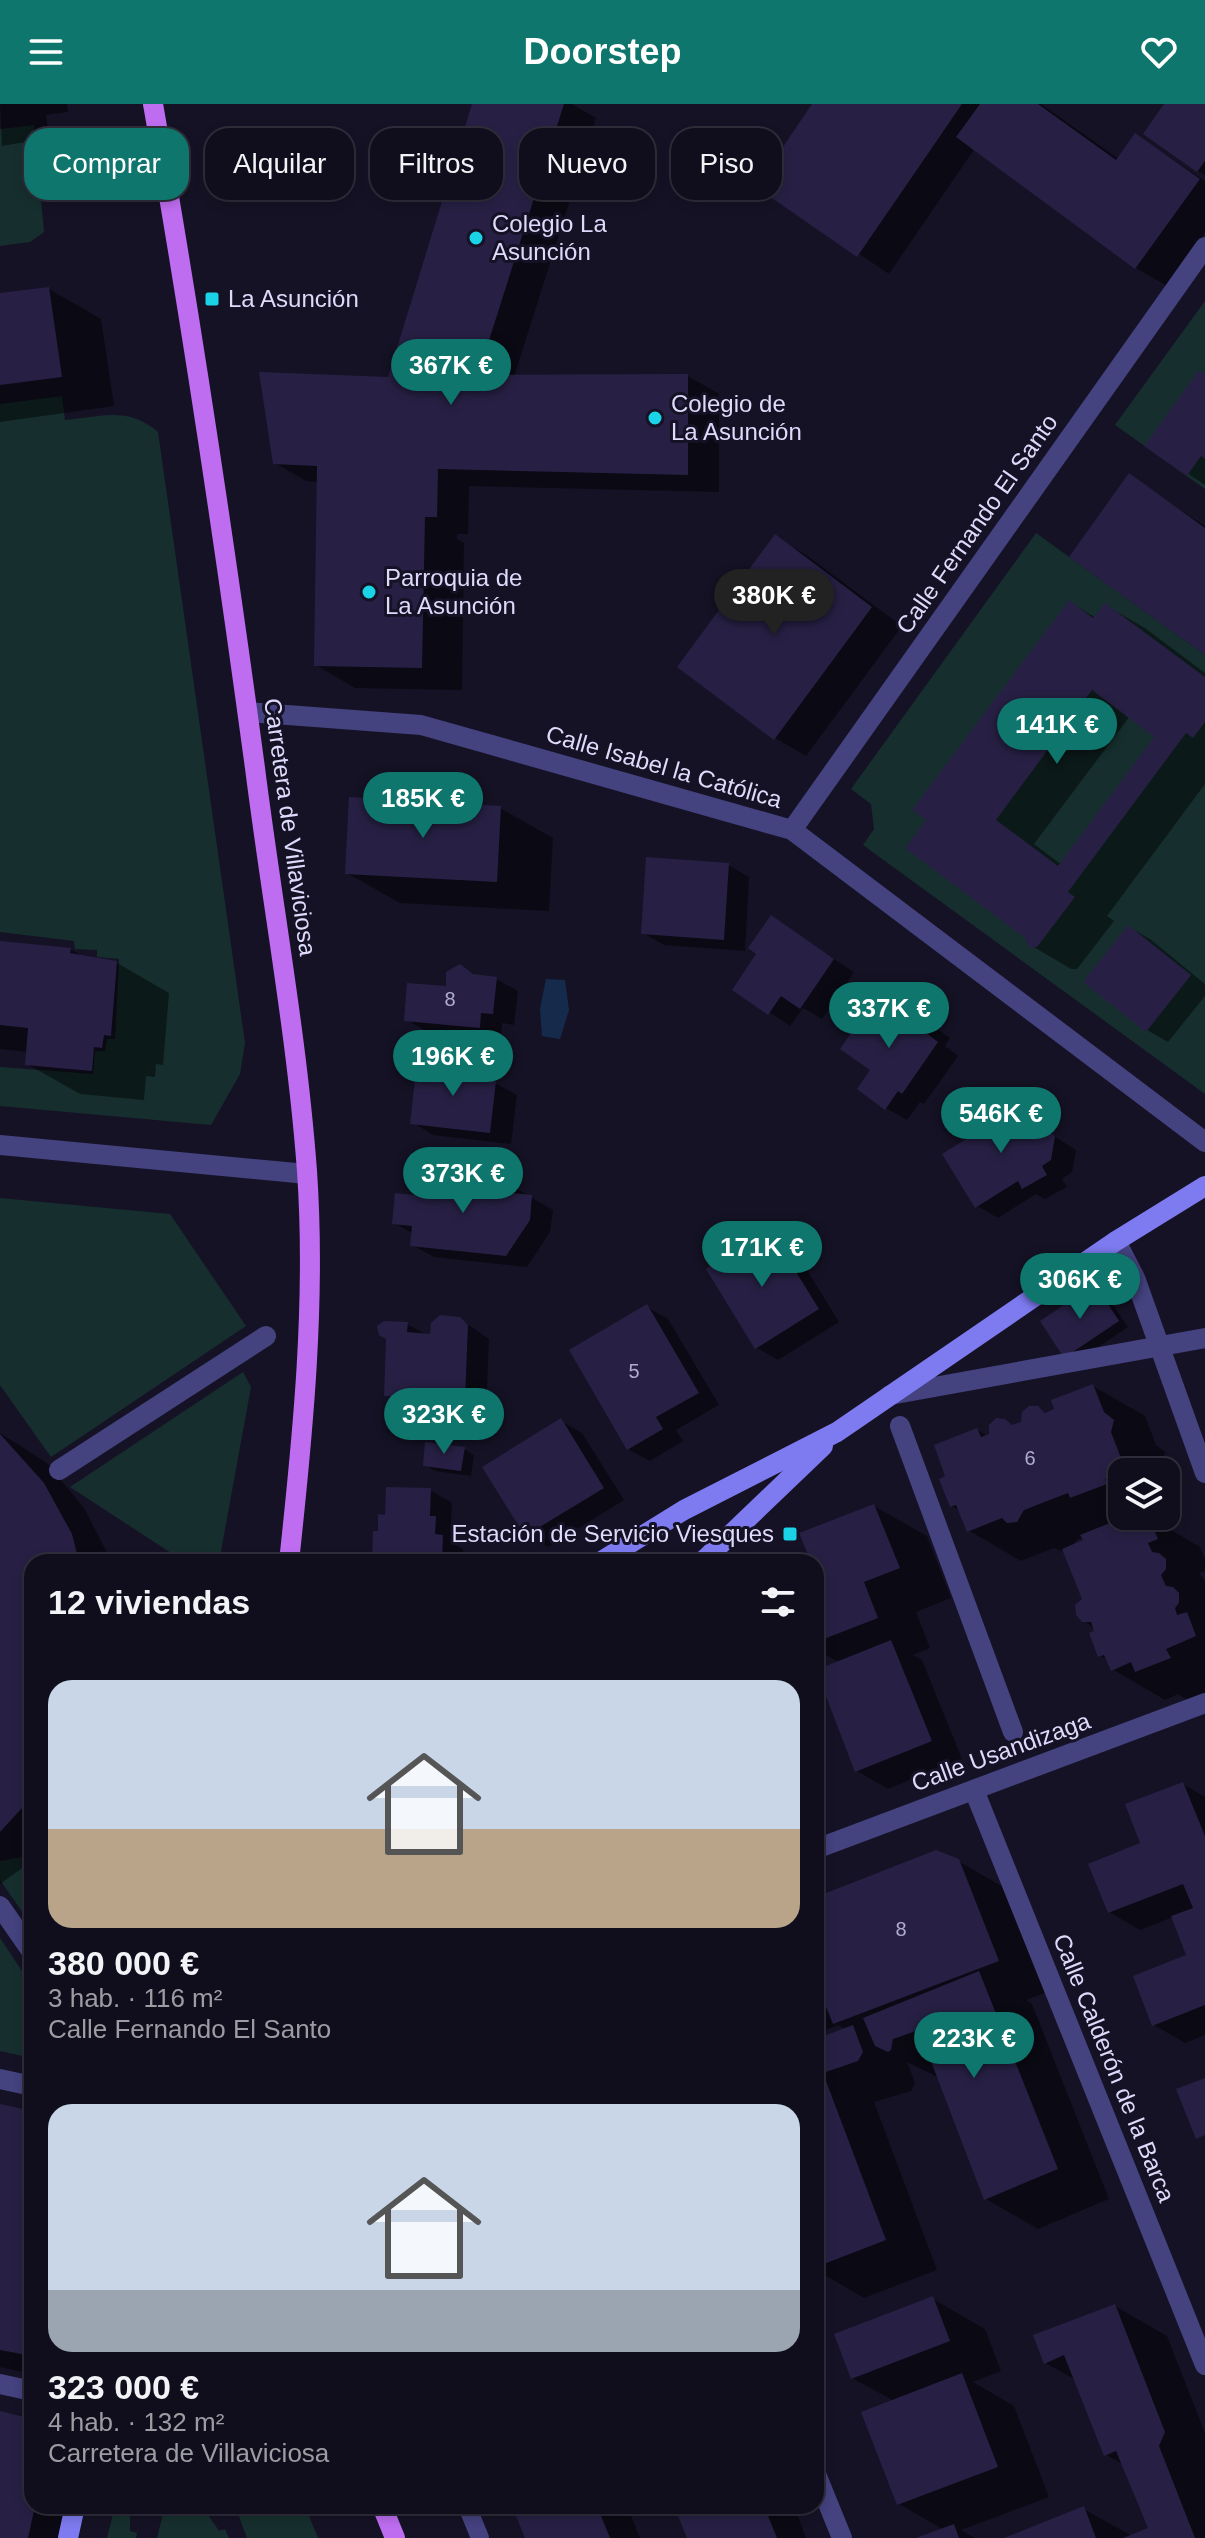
<!DOCTYPE html>
<html lang="es">
<head>
<meta charset="utf-8">
<style>
  :root { --surface:#100e1c; --page:#191725; --text:#f1f3f6; --muted:#9c9ca3; --line:#302e3b; --accent:#0f766e }
  body { margin:0; font-family:Arial,sans-serif; background:var(--page); color:var(--text); height:100vh; display:flex; flex-direction:column; font-size:30px; white-space:nowrap }
  * { box-sizing:border-box; margin:0 }
  p { font-size:26px; color:var(--muted) }
  .icon { flex:none; width:44px; height:44px; fill:none; stroke:currentColor; stroke-width:2; stroke-linecap:round; stroke-linejoin:round }
  .map { position:relative; flex:1; overflow:hidden }
  .sheet { position:absolute; left:24px; top:1450px; width:800px; height:960px; display:flex; flex-direction:column; background:var(--surface); border-radius:24px; box-shadow:0 4px 12px #0003,0 0 0 2px var(--line) }
  .sheet>* { flex:none }
  .guide { position:absolute; left:24px; top:24px; width:800px; height:72px; display:flex; gap:16px }
  .tools { position:absolute; left:1108px; top:1354px; display:grid; gap:16px }
  .tools a { display:grid; place-items:center; width:72px; height:72px; border-radius:16px; background:var(--surface); box-shadow:0 4px 12px #0003,0 0 0 2px var(--line); font-size:40px }
  .price { position:absolute; translate:-50% -68px; padding:0 18px; border-radius:28px; background:var(--accent); color:#fff; font-size:26px; line-height:52px; filter:drop-shadow(0 2px 4px #0008) }
  .price::after { content:''; position:absolute; left:50%; top:48px; width:24px; height:18px; margin-left:-12px; background:inherit; clip-path:polygon(0 0,100% 0,50% 100%) }
  .price.selected { background:#222; color:#fff }
  ul { padding:0; list-style:none }
  li { display:grid; align-content:center; gap:16px; height:424px; padding:0 24px }
  li span { display:grid; place-items:center; height:248px; border-radius:24px; color:#555 }
  li>.icon { margin-inline-start:auto }
  span .icon { width:144px; height:144px; fill:#fffc; stroke-width:1 }
  li b { font-size:34px }
  h2 { display:flex; justify-content:space-between; align-items:center; height:96px; padding:0 24px; font-size:34px }
  .pill { padding:0 28px; border-radius:24px; background:var(--surface); box-shadow:0 4px 12px #0003,0 0 0 2px var(--line); font-size:28px; line-height:72px }
  .pill.selected { background:var(--accent); color:#fff }
  header { display:flex; justify-content:space-between; align-items:center; height:104px; padding:0 24px; background:var(--accent); color:#fff; font-size:36px; font-weight:700 }
  .map>svg:first-child { display:block }
  .green { fill:#162f2e }
  .water { fill:#162b4b }
  .shadow { fill:#0007; fill-rule:evenodd }
  .building { fill:#272044; fill-rule:evenodd }
  .lines { fill:none; stroke-linecap:round; stroke-linejoin:round }
  .lane { stroke:#44427f; stroke-width:18 }
  .street { stroke:#44427f; stroke-width:20 }
  .secondary { stroke:#7e7bf1; stroke-width:20 }
  .primary { stroke:#be6df0; stroke-width:20 }
  .poi-dot { fill:#1ad3e7; stroke:#151225; stroke-width:3 }
  .labels { text-anchor:middle; stroke-width:6; stroke-linejoin:round; paint-order:stroke }
  .number-label { font-size:20px; fill:#b0accd }
  .poi-label { font-size:24px; fill:#dedafb; stroke:#151225; text-anchor:start }
  .street-label { font-size:24px; fill:#dedafb; stroke:#151225 }
</style>
</head>
<body>
<header><svg class="icon" aria-label="menu" viewBox="0 0 24 24"><path d="M4 6h16M4 12h16M4 18h16"/></svg>Doorstep<svg class="icon" aria-label="heart" viewBox="0 0 24 24"><path d="M12 20l-8-8c-3-5 5-10 8-4 3-6 11-1 8 4z"/></svg></header>
<div class="map">
<svg width="1205" height="2434" viewBox="0 0 1205 2434">
  <rect width="100%" height="100%" fill="#151225"/>
  <!-- green -->
  <g class="green">
    <polygon points="34,21 44,128 30,138 0,142 0,25"/>
    <polygon points="1205,197 1205,385 1115,321"/>
    <path d="M62 292 65 316C102 313 127 302 158 328L245 939 240 970 211 1021 0 1002V963L93 970 95 947H105L107 935H115L119 855 97 853V846L75 845 74 837 0 828V300Z"/>
    <polygon points="1036,429 1205,551 1205,990 863,741 874,725 871,700 851,685"/>
    <polygon points="0,1094 170,1110 246,1222 51,1353 0,1281"/>
    <polygon points="243,1268 251,1283 219,1458 185,1458 70,1383"/>
    <polygon points="32,1751 32,1822 0,1776 0,1757"/>
    <polygon points="0,1834 32,1882 32,1954 0,1947"/>
    <polygon points="115,2402 130,2402 130,2427 137,2429 136,2434 107,2434"/>
    <polygon points="165,2402 202,2402 219,2427 225,2425 229,2434 157,2434"/>
    <polygon points="235,2402 305,2402 318,2434 247,2434"/>
  </g>
  <!-- water -->
  <polygon class="water" points="546,875 565,876 569,906 560,935 542,932 540,905"/>
  <!-- shadow -->
  <g class="shadow">
    <polygon points="0,0 67,0 68,8 46,11 48,25 31,27 32,37 2,42"/>
    <polygon points="474,0 572,0 596,14 514,273 688,272 719,290 719,388 469,382 468,430 457,430 457,435 464,439 462,586 355,584 316,561 319,378 306,377 275,359 390,275"/>
    <polygon points="815,0 1041,0 1119,55 1136,31 1205,77 1205,129 1167,182 1136,164 975,44 889,170 758,82"/>
    <polygon points="1167,0 1205,0 1205,71 1198,67"/>
    <polygon points="49,185 101,215 114,302 0,318 0,191"/>
    <polygon points="1205,272 1205,381 1147,342"/>
    <polygon points="1129,372 1205,422 1205,548"/>
    <polygon points="775,433 806,451 902,522 806,652 775,634 679,563"/>
    <path d="M1070 498 1096 514 1105 501 1145 524 1205 569V680L1107 812 1114 817 1077 865H1071L1027 839V834L928 716ZM1130 612 1157 632 1062 761 1034 740Z"/>
    <polygon points="500,704 553,734 549,807 400,799 347,769"/>
    <polygon points="728,761 749,773 745,847 664,841 643,829"/>
    <polygon points="772,814 854,868 822,915 803,904 790,922 734,885 759,850"/>
    <polygon points="1129,823 1150,835 1205,880 1205,892 1168,938 1147,926"/>
    <polygon points="0,839 70,845 84,853 117,859 169,889 163,961 156,960 155,973 146,972 144,996 80,990 27,960 28,948 0,945"/>
    <polygon points="460,862 479,873 496,875 518,887 514,921 502,919 501,935 428,928 407,916 448,884"/>
    <polygon points="877,895 899,908 903,903 924,916 950,934 945,942 958,952 924,1000 920,998 907,1016 886,1004 873,966"/>
    <polygon points="472,960 493,972 493,978 517,991 511,1040 433,1031 412,1018 438,972"/>
    <polygon points="1022,1011 1076,1046 1072,1068 1062,1075 1067,1083 1045,1095 1036,1090 998,1114 977,1102"/>
    <polygon points="512,1082 553,1106 550,1128 527,1163 434,1153 412,1141 414,1130 394,1119 417,1093"/>
    <polygon points="770,1128 791,1140 839,1218 778,1256 757,1244"/>
    <polygon points="1095,1183 1105,1189 1128,1223 1076,1258 1065,1252"/>
    <polygon points="647,1203 668,1215 719,1301 676,1326 683,1337 650,1357 628,1345"/>
    <polygon points="460,1215 489,1235 486,1307 407,1303 386,1290 407,1220 429,1232"/>
    <path d="M1093 1282 1145 1312 1156 1341 1165 1348 1163 1360 1177 1397 1166 1401V1368H1122V1412H1152L1149 1413 1200 1443 1205 1455V1467L1199 1469 1205 1477V1591L1189 1597 1178 1590 1165 1596 1112 1565 1109 1557 1100 1552 1097 1528 1084 1516V1496L1065 1448 1054 1444 1021 1457 968 1426 961 1407 951 1402 948 1373 977 1326 988 1332 1005 1317 1015 1322 1023 1319 1037 1304 1048 1310ZM1084 1433 1086 1437 1072 1443 1077 1436Z"/>
    <polygon points="561,1317 582,1329 624,1396 548,1443 526,1431"/>
    <polygon points="0,1329 47,1359 84,1404 112,1458 32,1458 32,1757 0,1780"/>
    <polygon points="464,1345 474,1351 471,1372 435,1367 425,1361"/>
    <polygon points="430,1386 452,1399 451,1423 457,1426 456,1441 463,1445 463,1458 374,1458 387,1413"/>
    <polygon points="874,1402 927,1432 951,1494 916,1508 930,1544 913,1551 922,1556 962,1655 888,1685 857,1667 817,1568 840,1559 816,1545 816,1458 813,1458"/>
    <polygon points="1183,1680 1205,1693 1205,1931 1185,1939 1154,1921 1188,1852 1173,1813 1140,1826 1109,1808 1143,1740"/>
    <polygon points="958,1757 1012,1788 1050,1887 1026,1896 1032,1900 1109,2095 1038,2125 986,2095 940,1974 907,1958 915,1979 911,1987 874,1998 937,2166 864,2194 816,2166 816,1934 817,1937 847,1926 838,1921 816,1930 816,1794"/>
    <polygon points="0,2002 32,2009 32,2270 0,2263"/>
    <polygon points="933,2195 985,2225 1001,2267 973,2278 1014,2302 1049,2393 961,2426 975,2434 921,2434 944,2426 899,2400 894,2297 852,2274"/>
    <polygon points="1115,2202 1167,2232 1205,2329 1205,2434 1009,2434 1084,2405 1132,2432 1151,2426 1124,2361 1105,2350 1076,2276 1045,2259"/>
    <polygon points="0,2309 32,2317 32,2402 70,2402 63,2434 0,2434"/>
    <polygon points="514,2402 627,2402 640,2434 527,2434"/>
    <polygon points="676,2402 794,2402 806,2434 689,2434"/>
  </g>
  <!-- building -->
  <g class="building">
    <polygon points="472,0 564,0 478,271 688,270 688,371 438,365 437,413 425,413 422,564 314,562 317,362 273,360 259,268 388,273"/>
    <polygon points="812,0 962,0 857,153 756,83"/>
    <polygon points="980,0 1038,0 1116,56 1135,29 1200,75 1135,165 956,33"/>
    <polygon points="1164,0 1205,0 1205,57 1197,68 1143,30"/>
    <polygon points="49,183 62,273 0,281 0,189"/>
    <polygon points="1199,266 1205,270 1205,355 1201,352 1187,372 1144,342"/>
    <polygon points="1129,369 1205,424 1205,551 1069,453"/>
    <polygon points="775,430 872,503 774,636 677,563"/>
    <path d="M1069 496 1093 514 1105 499 1205 573V618L1193 634 1186 629 1068 788 1075 793 1037 843 1030 844 1025 834 905 744 926 716 912 706ZM1092 586 1154 633 1058 762 996 716Z"/>
    <polygon points="349,693 501,702 497,778 345,770"/>
    <polygon points="646,753 729,759 724,836 641,830"/>
    <polygon points="771,811 834,855 800,905 781,892 768,911 732,886 756,850 748,844"/>
    <polygon points="1128,821 1191,871 1146,928 1083,878"/>
    <polygon points="0,837 71,844 70,849 117,857 111,932 104,931 102,944 94,943 92,967 25,961 28,924 0,921"/>
    <polygon points="460,860 473,870 497,873 493,910 481,909 480,924 404,917 407,879 446,882 446,868"/>
    <polygon points="876,893 897,908 902,901 930,921 925,928 938,938 902,990 898,987 885,1006 857,985 870,966 840,945"/>
    <polygon points="438,953 473,958 471,973 496,977 490,1029 410,1020 416,967 436,969"/>
    <polygon points="1000,996 1055,1032 1051,1056 1042,1062 1047,1071 1022,1085 1018,1077 975,1104 942,1050 979,1027"/>
    <polygon points="417,1070 512,1080 512,1089 532,1091 530,1116 506,1152 410,1142 412,1122 392,1120 395,1089 415,1091"/>
    <polygon points="770,1126 819,1205 755,1245 706,1165"/>
    <polygon points="1095,1180 1119,1217 1064,1254 1040,1217"/>
    <polygon points="647,1200 699,1289 656,1313 663,1325 627,1346 569,1246"/>
    <polygon points="440,1211 460,1213 468,1221 465,1296 384,1292 386,1235 379,1231 377,1222 384,1217 408,1218 407,1228 430,1230 431,1219"/>
    <polygon points="1093,1280 1104,1308 1114,1316 1111,1328 1126,1367 1105,1375 1107,1380 1070,1394 1068,1389 1024,1406 1017,1418 1007,1419 1002,1414 967,1428 956,1401 950,1403 939,1375 945,1372 934,1341 977,1324 981,1333 989,1330 989,1321 996,1314 1005,1315 1012,1321 1021,1318 1022,1308 1029,1302 1038,1302 1045,1309 1054,1305 1051,1296"/>
    <polygon points="561,1314 604,1384 525,1432 482,1363"/>
    <polygon points="0,1330 44,1379 72,1430 79,1458 32,1458 32,1693 0,1728"/>
    <polygon points="425,1338 465,1343 461,1367 423,1362"/>
    <polygon points="386,1383 431,1384 430,1412 436,1412 435,1430 443,1431 442,1458 372,1458 373,1427 378,1427 378,1410 385,1411"/>
    <polygon points="874,1400 900,1464 864,1478 878,1514 816,1538 816,1458 811,1458 799,1429"/>
    <polygon points="1144,1412 1148,1412 1158,1435 1148,1439 1152,1448 1159,1449 1166,1455 1166,1465 1161,1471 1166,1482 1173,1483 1179,1489 1179,1499 1175,1504 1177,1511 1187,1508 1196,1532 1166,1545 1171,1554 1135,1568 1131,1558 1111,1567 1104,1551 1098,1553 1089,1529 1094,1527 1091,1518 1082,1518 1076,1511 1075,1501 1082,1495 1062,1445 1083,1436 1080,1431 1115,1417 1118,1422"/>
    <polygon points="891,1536 932,1637 855,1668 816,1566"/>
    <polygon points="1183,1678 1205,1732 1205,1901 1152,1922 1133,1872 1186,1851 1171,1812 1193,1804 1183,1780 1108,1809 1088,1760 1140,1739 1125,1700"/>
    <polygon points="936,1746 959,1755 999,1857 833,1920 816,1878 816,1793"/>
    <polygon points="979,1867 1058,2065 984,2096 919,1926 893,1935 891,1946 888,1948 875,1942 863,1914"/>
    <polygon points="853,1921 863,1948 858,1957 823,1969 886,2136 816,2163 816,1935"/>
    <polygon points="1205,1974 1205,2031 1196,2035 1176,1985"/>
    <polygon points="0,2000 32,2007 32,2252 0,2246"/>
    <polygon points="933,2192 950,2237 851,2275 834,2230"/>
    <polygon points="1115,2200 1165,2328 1159,2342 1195,2434 1123,2434 1148,2424 1116,2347 1104,2352 1064,2251 1044,2260 1033,2231"/>
    <polygon points="962,2269 998,2363 897,2401 861,2308"/>
    <polygon points="0,2307 32,2315 32,2402 35,2402 28,2434 0,2434"/>
    <polygon points="512,2402 597,2402 610,2434 525,2434"/>
    <polygon points="674,2402 764,2402 777,2434 687,2434"/>
    <polygon points="1084,2402 1096,2434 1004,2434"/>
    <polygon points="954,2420 959,2434 916,2434"/>
  </g>
  <g class="lines">
    <!-- lane -->
    <polyline class="lane" points="467,2402 480,2434"/>
    <!-- street -->
    <g class="street">
      <polyline points="248,608 421,621 792,726 1205,1038"/>
      <polyline points="792,726 1205,143"/>
      <polyline points="0,1041 307,1070"/>
      <polyline points="1116,1137 1135,1174 1205,1369"/>
      <polyline points="890,1291 1205,1234"/>
      <polyline points="900,1322 1013,1628"/>
      <polyline points="59,1366 266,1232"/>
      <polyline points="974,1686 1205,2261"/>
      <polyline points="816,1745 1205,1599"/>
      <polyline points="0,1802 32,1848"/>
      <polyline points="0,1975 32,1982"/>
      <polyline points="0,2280 32,2287"/>
      <polyline points="816,2370 842,2434"/>
    </g>
    <!-- secondary -->
    <g class="secondary">
      <polyline points="600,1458 684,1406 837,1328 1116,1137 1205,1082"/>
      <polyline points="702,1458 823,1342"/>
      <polyline points="68,2434 75,2402"/>
    </g>
    <!-- primary -->
    <g class="primary">
      <path d="M153 0C192 221 225 442 255 664 272 799 297 932 307 1067 316 1197 303 1329 289 1458"/>
      <polyline points="382,2402 395,2434"/>
    </g>
  </g>
  <!-- markers -->
  <g class="poi-dot">
    <circle cx="476" cy="134" r="8"/>
    <rect x="204" y="187" width="16" height="16" rx="4"/>
    <circle cx="655" cy="314" r="8"/>
    <circle cx="369" cy="488" r="8"/>
    <rect x="782" y="1422" width="16" height="16" rx="4"/>
  </g>
  <g class="labels">
    <!-- number labels -->
    <g class="number-label">
      <text x="450" y="902">8</text>
      <text x="634" y="1274">5</text>
      <text x="1030" y="1361">6</text>
      <text x="901" y="1832">8</text>
    </g>
    <!-- poi labels -->
    <g class="poi-label">
      <text x="492" y="128">Colegio La<tspan x="492" dy="28">Asunción</tspan></text>
      <text x="228" y="203">La Asunción</text>
      <text x="671" y="308">Colegio de<tspan x="671" dy="28">La Asunción</tspan></text>
      <text x="385" y="482">Parroquia de<tspan x="385" dy="28">La Asunción</tspan></text>
      <text x="774" y="1438" text-anchor="end">Estación de Servicio Viesques</text>
    </g>
    <!-- street labels -->
    <g class="street-label">
      <text transform="translate(977 420) rotate(-55)" y="8">Calle Fernando El Santo</text>
      <text transform="translate(664 663) rotate(16)" y="8">Calle Isabel la Católica</text>
      <text transform="translate(290 723) rotate(82)" y="8">Carretera de Villaviciosa</text>
      <text transform="translate(1001 1648) rotate(-20)" y="8">Calle Usandizaga</text>
      <text transform="translate(1114 1964) rotate(68)" y="8">Calle Calderón de la Barca</text>
    </g>
  </g>
</svg>
<div class="tools">
<a><svg class="icon" aria-label="layers" viewBox="0 0 24 24"><path d="M12 4l9 5-9 5-9-5zM3 14l9 5 9-5"/></svg></a>
</div>
<b class="price" style="left:451px;top:303px">367K €</b>
<b class="price selected" style="left:774px;top:533px">380K €</b>
<b class="price" style="left:1057px;top:662px">141K €</b>
<b class="price" style="left:423px;top:736px">185K €</b>
<b class="price" style="left:889px;top:946px">337K €</b>
<b class="price" style="left:453px;top:994px">196K €</b>
<b class="price" style="left:1001px;top:1051px">546K €</b>
<b class="price" style="left:463px;top:1111px">373K €</b>
<b class="price" style="left:762px;top:1185px">171K €</b>
<b class="price" style="left:1080px;top:1217px">306K €</b>
<b class="price" style="left:444px;top:1352px">323K €</b>
<b class="price" style="left:974px;top:1976px">223K €</b>
<div class="guide">
<a class="pill selected">Comprar</a>
<a class="pill">Alquilar</a>
<a class="pill">Filtros</a>
<a class="pill">Nuevo</a>
<a class="pill">Piso</a>
</div>
<section class="sheet">
<h2>12 viviendas<svg class="icon" aria-label="filters" viewBox="0 0 24 24"><path d="M4 7h16M4 17h16"/><circle cx="9" cy="7" r="2"/><circle cx="15" cy="17" r="2"/></svg></h2>
<ul>
<li><span style="background:linear-gradient(#c9d6e8 60%,#b9a48a 0)"><svg class="icon" aria-label="home" viewBox="0 0 24 24"><path d="M3 11l9-7 9 7M6 9v11h12V9"/></svg></span><div><b>380 000 €</b><p>3 hab. · 116 m²</p><p>Calle Fernando El Santo</p></div></li>
<li><span style="background:linear-gradient(#c9d6e8 75%,#9aa5b1 0)"><svg class="icon" aria-label="home" viewBox="0 0 24 24"><path d="M3 11l9-7 9 7M6 9v11h12V9"/></svg></span><div><b>323 000 €</b><p>4 hab. · 132 m²</p><p>Carretera de Villaviciosa</p></div></li>
</ul>
</section>
</div>
</body>
</html>
